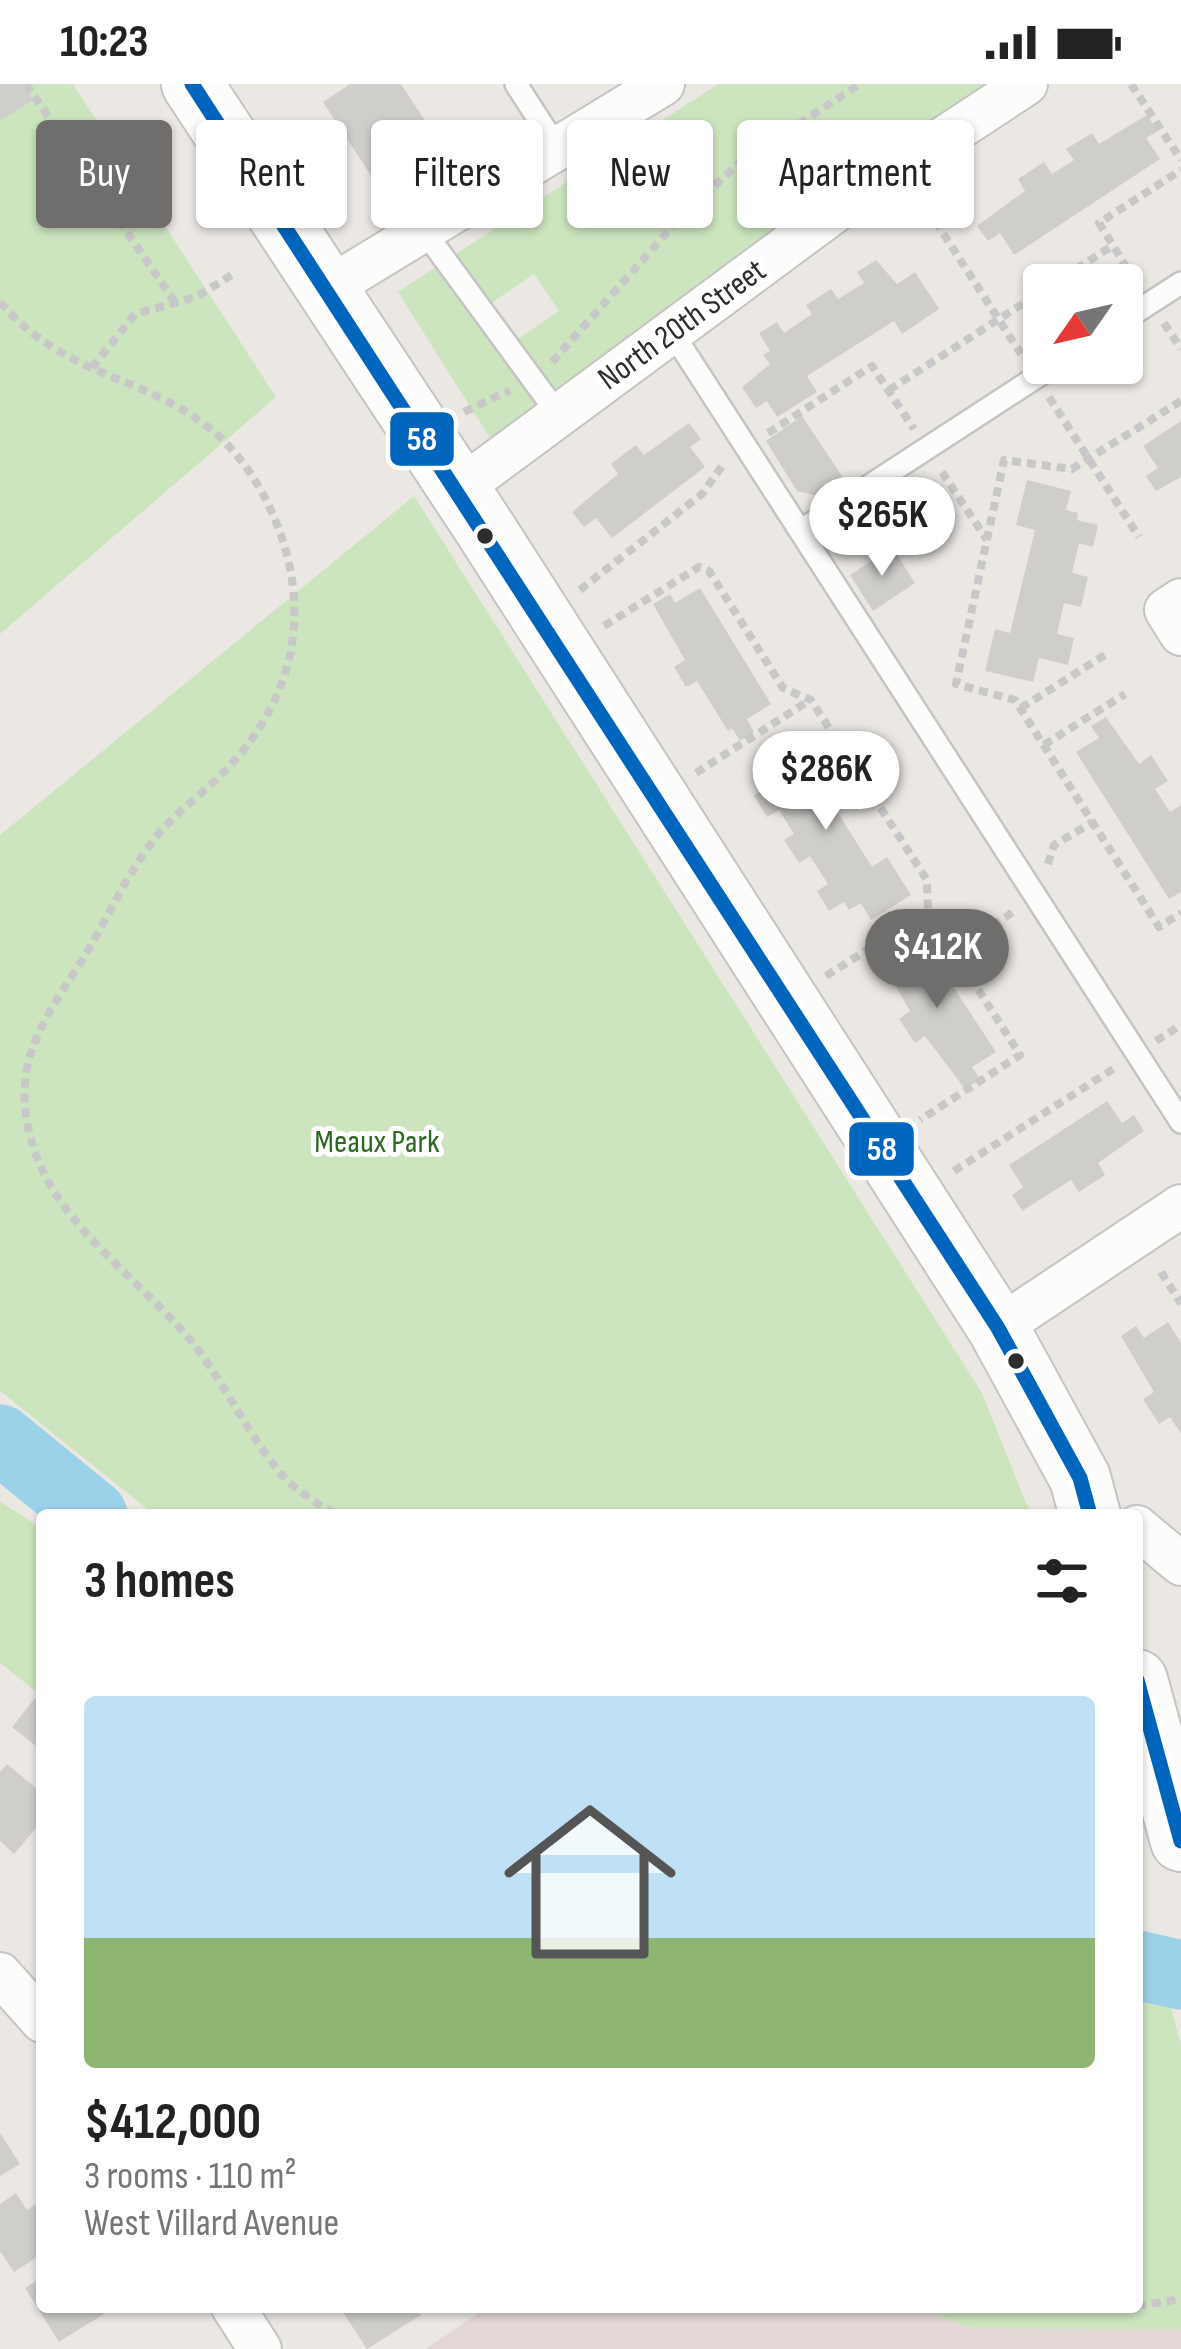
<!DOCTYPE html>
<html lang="en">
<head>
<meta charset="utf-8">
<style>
  :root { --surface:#fff; --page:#f6f6f6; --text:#222; --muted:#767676; --accent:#706e6d }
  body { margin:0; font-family:"Sofia Sans Condensed",sans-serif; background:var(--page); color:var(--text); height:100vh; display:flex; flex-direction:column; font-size:45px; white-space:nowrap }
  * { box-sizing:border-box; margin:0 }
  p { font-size:39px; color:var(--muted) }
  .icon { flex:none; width:66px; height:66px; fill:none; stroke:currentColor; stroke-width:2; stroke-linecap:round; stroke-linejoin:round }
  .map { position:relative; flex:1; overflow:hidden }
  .details { position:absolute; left:36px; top:1425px; width:1107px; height:804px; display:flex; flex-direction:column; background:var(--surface); border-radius:12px; box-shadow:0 3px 9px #0004 }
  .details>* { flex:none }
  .guide { position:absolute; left:36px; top:36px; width:1110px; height:108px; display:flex; gap:24px }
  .needle { width:78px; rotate:236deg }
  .fabs { position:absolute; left:1023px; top:180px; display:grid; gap:24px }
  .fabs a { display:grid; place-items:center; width:120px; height:120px; border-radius:12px; background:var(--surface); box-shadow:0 3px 9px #0004; font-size:60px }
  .price { position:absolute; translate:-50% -102px; padding:0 27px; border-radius:42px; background:#fff; color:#222; font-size:39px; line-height:78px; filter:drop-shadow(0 3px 6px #0008) }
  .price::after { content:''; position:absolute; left:50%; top:72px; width:36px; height:27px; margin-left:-18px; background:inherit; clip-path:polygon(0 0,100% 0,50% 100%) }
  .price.on { background:var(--accent); color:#fff }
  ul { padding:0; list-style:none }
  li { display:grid; align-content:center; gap:24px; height:636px; padding:0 48px }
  li span { display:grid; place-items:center; height:372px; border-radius:12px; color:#555 }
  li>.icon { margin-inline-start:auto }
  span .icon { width:216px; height:216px; fill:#fffc; stroke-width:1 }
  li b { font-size:51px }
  h2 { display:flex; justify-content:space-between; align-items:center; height:144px; padding:0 48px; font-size:51px }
  .tag { padding:0 42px; border-radius:12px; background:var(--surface); box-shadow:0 3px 9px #0004; font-size:42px; line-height:108px }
  .tag.on { background:var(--accent); color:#fff }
  .status { display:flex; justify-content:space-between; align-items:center; height:84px; padding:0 60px; background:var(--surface); direction:ltr }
  .status svg { height:33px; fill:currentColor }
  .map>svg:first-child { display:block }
  .medical { fill:#e4d8d6 }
  .green { fill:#cde5bf }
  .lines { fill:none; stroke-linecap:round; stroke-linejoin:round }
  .river { stroke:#9bd2e9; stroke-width:69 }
  .building { fill:#d0cecb }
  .lane-casing { stroke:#c5c4c4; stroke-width:26 }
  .street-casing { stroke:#c5c4c4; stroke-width:46 }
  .secondary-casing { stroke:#c5c4c4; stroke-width:64 }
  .path { stroke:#c8c8c8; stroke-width:8; stroke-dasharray:9 6; stroke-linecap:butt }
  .lane { stroke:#fcfcfb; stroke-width:21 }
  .street { stroke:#fcfcfb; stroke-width:42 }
  .secondary { stroke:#fcfcfb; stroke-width:60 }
  .bus-1-casing { stroke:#fff; stroke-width:24 }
  .bus-1 { stroke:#0065bd; stroke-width:15 }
  .bus-dot { fill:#2d2d2d; stroke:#fff; stroke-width:4.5 }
  .labels { text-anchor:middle; stroke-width:10; stroke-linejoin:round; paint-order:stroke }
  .street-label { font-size:33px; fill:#2d2d2d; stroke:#fff }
  .park-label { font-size:33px; fill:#2b691e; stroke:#fff }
  .line-badge { stroke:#fff; stroke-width:4.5 }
  .badge-label { font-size:33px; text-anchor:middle; font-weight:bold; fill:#fff }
</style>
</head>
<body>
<div class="status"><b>10:23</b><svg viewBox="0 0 49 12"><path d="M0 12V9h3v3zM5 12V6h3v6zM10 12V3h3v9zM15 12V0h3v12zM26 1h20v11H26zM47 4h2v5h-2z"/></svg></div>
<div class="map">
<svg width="1181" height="2265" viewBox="0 0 1181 2265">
  <rect width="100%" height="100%" fill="#ebe8e4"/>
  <!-- medical -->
  <polygon class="medical" points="488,2223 915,2223 970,2244 1181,2245 1181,2265 425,2265"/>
  <!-- green -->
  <g class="green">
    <polygon points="0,0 73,0 276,313 0,550"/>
    <polygon points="718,0 992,0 554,313 516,256 559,227 534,190 490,220 454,171"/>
    <polygon points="436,183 539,323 493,359 398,208"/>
    <polygon points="414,412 982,1309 1031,1431 155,1431 0,1307 0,751"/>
    <polygon points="0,1417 42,1445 42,1612 0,1579"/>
    <polygon points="1137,1899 1165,1901 1181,1961 1181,2245 970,2244 915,2223 1137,2223"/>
  </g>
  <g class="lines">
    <!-- river -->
    <g class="river">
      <polyline points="0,1355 93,1431"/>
      <polyline points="1137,1881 1181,1891"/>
    </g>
  </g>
  <!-- building -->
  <g class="building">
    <polygon points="0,0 23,0 33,16 0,37"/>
    <polygon points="350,0 401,0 437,55 374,96 323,18"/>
    <polygon points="1147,31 1158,47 1146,54 1160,75 1014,171 1000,149 988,157 977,142 1025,107 1018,95 1044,78 1052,90 1074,76 1066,65 1092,49 1099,60"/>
    <polygon points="876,176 897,200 915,188 939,225 902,250 894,237 807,292 817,308 777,333 767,317 756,324 742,303 770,280 763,271 770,267 759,249 777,238 784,249 812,230 806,221 831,205 838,215 864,199 857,188"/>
    <polygon points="802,332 844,395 818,412 797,407 766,357"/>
    <polygon points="1181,337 1181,393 1156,407 1146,392 1158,384 1143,362"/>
    <polygon points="689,339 701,355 690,363 705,383 612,454 596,434 584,443 572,428 618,390 611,380 636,361 644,371"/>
    <polygon points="1027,396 1071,407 1066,426 1078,429 1077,436 1098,441 1093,463 1079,459 1072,489 1088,493 1081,523 1064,519 1057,550 1074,554 1068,581 1039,574 1033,598 985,587 995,545 1010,549 1035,446 1016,441"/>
    <polygon points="892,463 915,499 873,527 850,491"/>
    <polygon points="700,504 771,620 747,635 754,648 740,657 732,644 728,647 697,597 686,603 674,583 685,576 653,520 670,510 675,519"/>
    <polygon points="1106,633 1139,680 1151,671 1168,697 1155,705 1170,728 1181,721 1181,808 1169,815 1076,668 1099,654 1091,642"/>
    <polygon points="804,647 829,686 816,694 872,783 887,773 911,811 871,836 861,819 849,826 844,818 829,827 817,807 828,800 810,772 799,779 784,756 794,750 779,726 767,733 754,712 780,688 768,670"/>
    <polygon points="923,857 996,968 972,983 980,995 965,1005 925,952 915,959 899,935 910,927 877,869 891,860 900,872"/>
    <polygon points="1107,1017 1122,1039 1134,1031 1144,1047 1098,1079 1105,1091 1079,1108 1071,1096 1022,1127 1012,1111 1023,1103 1009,1081"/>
    <polygon points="1168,1238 1181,1259 1181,1350 1170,1333 1159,1340 1143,1315 1154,1308 1121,1252 1136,1242 1144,1254"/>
    <polygon points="35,1614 42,1620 42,1655 36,1662 12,1643"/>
    <polygon points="7,1680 42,1709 42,1737 14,1770 0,1757 0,1688"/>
    <polygon points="0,2049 20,2080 0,2092"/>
    <polygon points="16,2109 27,2126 42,2116 42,2170 14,2188 0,2167 0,2120"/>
    <polygon points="42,2193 42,2223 115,2223 59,2258 25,2204"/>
    <polygon points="355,2223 416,2223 421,2231 367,2265 344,2230"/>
  </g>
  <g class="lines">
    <!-- lane casing -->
    <g class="lane-casing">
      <g id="lane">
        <polyline points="516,0 559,67"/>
        <polyline points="424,147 558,330"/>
        <polyline points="1122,237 1181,199"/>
        <polyline points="670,245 1181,1038"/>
        <polyline points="800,447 1058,279"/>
      </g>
    </g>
    <!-- street casing -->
    <g class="street-casing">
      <g id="street">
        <polyline points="327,205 663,0"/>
        <polyline points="459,405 854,113 1026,0"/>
        <polyline points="1181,516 1166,526 1181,550"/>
        <polyline points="998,1244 1181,1122"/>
        <polyline points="1137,1443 1181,1480"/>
        <polyline points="0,1890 42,1937"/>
        <polyline points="233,2223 260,2265"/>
      </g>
    </g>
    <!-- secondary casing -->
    <g class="secondary-casing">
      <g id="secondary">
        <polyline points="192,0 480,437 998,1244 1080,1394 1090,1431"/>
        <polyline points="1137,1596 1181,1757"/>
      </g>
    </g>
    <!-- path -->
    <g class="path">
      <polyline points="26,0 176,220"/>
      <polyline points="1131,0 1181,76"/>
      <polyline points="919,112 1021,270"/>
      <polyline points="1135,197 1099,139 1181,86"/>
      <polyline points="1051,201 1112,162"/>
      <path d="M0 218C85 318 200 282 268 420 314 515 300 609 226 686 206 707 180 725 160 748 134 779 114 820 94 856 50 932 2 975 36 1071 62 1143 138 1195 186 1251 224 1295 246 1350 284 1393 298 1408 318 1419 335 1431"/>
      <polyline points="1164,239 1181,265"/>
      <polyline points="552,278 680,134 739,79 860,0"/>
      <polyline points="92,284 135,230 196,213 235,189"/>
      <polyline points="889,306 1044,206"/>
      <polyline points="1049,313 1139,453"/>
      <polyline points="1181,317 1072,385 1004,376 956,600 1015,616 1159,843 1181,829"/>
      <polyline points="464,328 510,306"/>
      <polyline points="768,349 872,282 914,345"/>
      <polyline points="942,388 987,456"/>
      <polyline points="580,506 702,410 725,378"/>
      <polyline points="604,542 699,483 709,487 783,604 811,616 927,796 928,827 1020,971 920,1036"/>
      <polyline points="1021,624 1105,571"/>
      <polyline points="1044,661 1125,610"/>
      <polyline points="696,689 810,616"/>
      <polyline points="1048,780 1054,761 1093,738"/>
      <polyline points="955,867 1013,828"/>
      <polyline points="826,892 928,827"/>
      <polyline points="1156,957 1181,941"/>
      <polyline points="954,1087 1113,985"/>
      <polyline points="1161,1188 1181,1220"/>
      <polyline points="1137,2222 1181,2215"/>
    </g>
    <!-- lane -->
    <use href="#lane" class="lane"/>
    <!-- street -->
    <use href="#street" class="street"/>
    <!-- secondary -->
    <use href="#secondary" class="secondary"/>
    <!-- bus-1 casing -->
    <g class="bus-1-casing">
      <g id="bus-1">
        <polyline points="192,0 998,1244 1080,1394 1090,1431"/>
        <polyline points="1137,1596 1181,1757"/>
      </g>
    </g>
    <!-- bus-1 -->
    <use href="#bus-1" class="bus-1"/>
  </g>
  <!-- markers -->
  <g class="bus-dot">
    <circle cx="485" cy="452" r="10"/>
    <circle cx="1016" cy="1277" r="10"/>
  </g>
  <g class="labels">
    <!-- street labels -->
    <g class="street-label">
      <text transform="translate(681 239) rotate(-36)" y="12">North 20th Street</text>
    </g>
    <!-- park labels -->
    <g class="park-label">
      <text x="377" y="1068">Meaux Park</text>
    </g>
  </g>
  <g class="line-badge">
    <rect x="388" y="326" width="68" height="58" rx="12" fill="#0065bd"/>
    <rect x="847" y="1036" width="69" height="58" rx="12" fill="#0065bd"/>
  </g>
  <g class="badge-label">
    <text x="422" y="366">58</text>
    <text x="882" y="1076">58</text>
  </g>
</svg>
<div class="fabs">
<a><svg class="needle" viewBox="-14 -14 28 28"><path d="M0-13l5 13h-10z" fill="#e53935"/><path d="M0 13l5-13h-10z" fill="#767676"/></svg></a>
</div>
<b class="price" style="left:882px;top:495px">$265K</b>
<b class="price" style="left:826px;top:749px">$286K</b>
<b class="price on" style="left:937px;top:927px">$412K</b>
<div class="guide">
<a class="tag on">Buy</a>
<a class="tag">Rent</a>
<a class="tag">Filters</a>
<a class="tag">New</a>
<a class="tag">Apartment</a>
</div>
<section class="details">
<h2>3 homes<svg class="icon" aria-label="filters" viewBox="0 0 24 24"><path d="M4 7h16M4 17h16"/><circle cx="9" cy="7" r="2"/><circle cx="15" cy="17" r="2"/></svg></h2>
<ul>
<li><span style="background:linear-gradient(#bfe0f5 65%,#8fb573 0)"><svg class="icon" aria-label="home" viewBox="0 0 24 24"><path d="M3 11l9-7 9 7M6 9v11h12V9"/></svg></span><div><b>$412,000</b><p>3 rooms · 110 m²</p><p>West Villard Avenue</p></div></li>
</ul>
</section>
</div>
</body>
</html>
